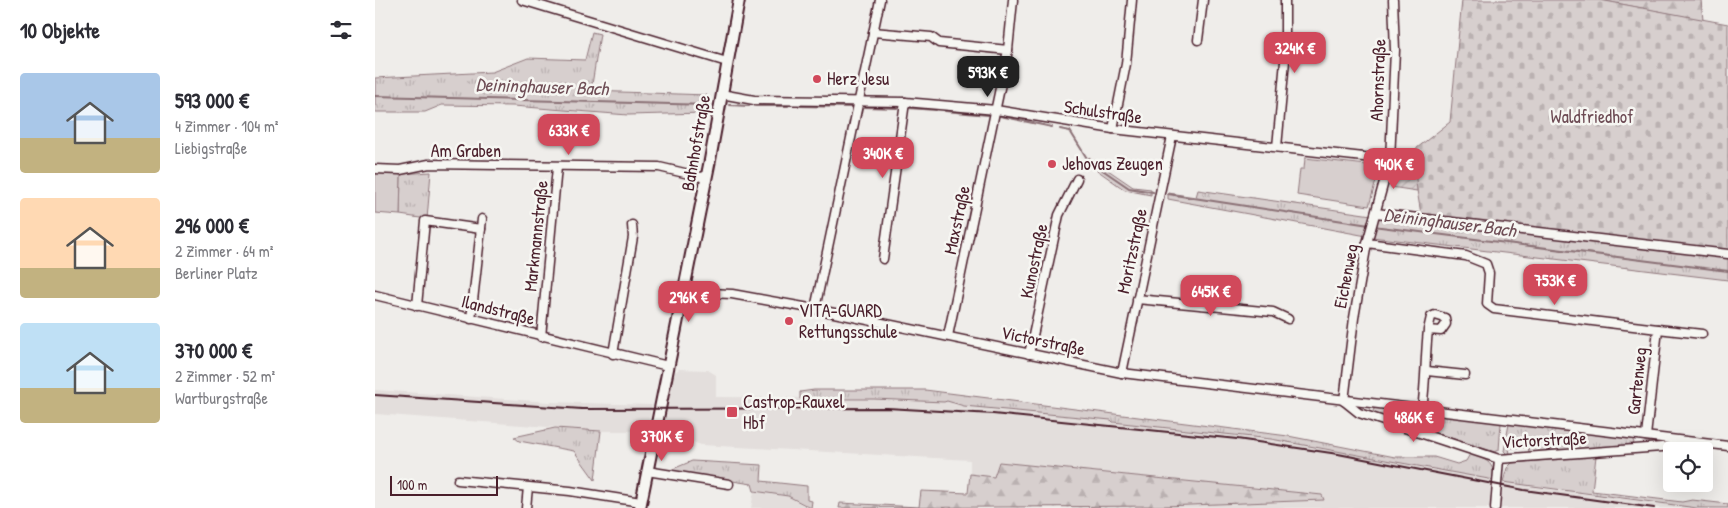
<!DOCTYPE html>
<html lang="de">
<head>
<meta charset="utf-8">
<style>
  :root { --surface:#fff; --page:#f2f2f3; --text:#2b2b33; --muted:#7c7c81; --accent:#d1495b }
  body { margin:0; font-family:"Patrick Hand",sans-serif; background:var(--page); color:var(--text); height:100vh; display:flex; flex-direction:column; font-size:19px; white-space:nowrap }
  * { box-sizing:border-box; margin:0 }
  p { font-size:16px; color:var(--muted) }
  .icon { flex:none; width:28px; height:28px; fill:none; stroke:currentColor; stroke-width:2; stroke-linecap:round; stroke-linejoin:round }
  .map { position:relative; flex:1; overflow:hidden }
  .drawer { display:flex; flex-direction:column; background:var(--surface); width:375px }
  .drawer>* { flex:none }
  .buttons { position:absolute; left:1288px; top:442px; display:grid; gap:10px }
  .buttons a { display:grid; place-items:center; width:50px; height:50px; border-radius:5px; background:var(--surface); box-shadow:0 5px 20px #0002; font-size:25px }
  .scale { position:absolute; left:15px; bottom:12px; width:108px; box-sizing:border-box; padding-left:5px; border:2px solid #4a1f2b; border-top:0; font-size:14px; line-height:18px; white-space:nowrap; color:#4a1f2b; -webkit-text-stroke:4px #f6f6f2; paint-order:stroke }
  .price { position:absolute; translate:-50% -42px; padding:0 11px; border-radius:10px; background:var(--accent); color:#fff; font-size:16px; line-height:32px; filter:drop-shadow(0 1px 2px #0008) }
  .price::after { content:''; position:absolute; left:50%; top:30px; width:15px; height:11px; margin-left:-8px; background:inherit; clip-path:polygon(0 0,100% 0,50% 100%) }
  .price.active { background:#222; color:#fff }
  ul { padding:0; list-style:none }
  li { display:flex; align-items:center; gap:15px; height:125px; padding:0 20px }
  li span { display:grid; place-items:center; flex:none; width:140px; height:100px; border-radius:5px; color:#555 }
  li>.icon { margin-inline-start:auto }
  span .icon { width:60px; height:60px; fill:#fffc; stroke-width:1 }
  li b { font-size:21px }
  h2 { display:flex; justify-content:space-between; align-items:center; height:60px; padding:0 20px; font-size:21px }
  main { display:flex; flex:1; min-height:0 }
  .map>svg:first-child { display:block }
  .built { fill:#e3dedc }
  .industrial { fill:url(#industrial-furrows) }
  .grass { fill:url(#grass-tufts); stroke:#90777c }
  .forest { fill:url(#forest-firs); stroke:#90777c }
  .cemetery { fill:url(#cemetery-stones); stroke:#90777c }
  .park { fill:#d7cfce; stroke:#90777c }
  .garden { fill:url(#garden-furrows); stroke:#90777c }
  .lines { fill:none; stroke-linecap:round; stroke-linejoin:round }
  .stream { stroke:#8a6f74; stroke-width:2 }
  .minor-casing { stroke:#4a1f2b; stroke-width:11 }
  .major-casing { stroke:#4a1f2b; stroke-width:14 }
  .minor { stroke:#f6f6f2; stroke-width:8 }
  .major { stroke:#f6f6f2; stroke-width:10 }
  .rail { stroke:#4a1f2b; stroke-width:2 }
  .poi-dot { fill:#d1495b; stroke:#f6f6f2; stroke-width:2 }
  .labels { text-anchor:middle; stroke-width:5; stroke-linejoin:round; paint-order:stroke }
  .poi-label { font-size:18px; fill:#4a1f2b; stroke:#f6f6f2; text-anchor:start }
  .street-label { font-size:18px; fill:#4a1f2b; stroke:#f6f6f2 }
  .park-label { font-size:18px; fill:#6d4b54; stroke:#f6f6f2 }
  .water-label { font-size:19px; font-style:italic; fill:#6f4e56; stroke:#f6f6f2 }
</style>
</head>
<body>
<main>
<section class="drawer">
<h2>10 Objekte<svg class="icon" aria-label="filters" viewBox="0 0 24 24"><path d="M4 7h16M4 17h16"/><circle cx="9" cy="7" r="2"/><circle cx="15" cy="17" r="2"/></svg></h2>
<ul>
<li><span style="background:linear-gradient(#a9c7e8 65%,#c2b280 0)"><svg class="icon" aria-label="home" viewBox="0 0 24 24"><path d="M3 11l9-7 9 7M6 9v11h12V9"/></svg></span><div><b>593 000 €</b><p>4 Zimmer · 104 m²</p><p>Liebigstraße</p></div></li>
<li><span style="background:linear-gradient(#ffd9b3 70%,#c2b280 0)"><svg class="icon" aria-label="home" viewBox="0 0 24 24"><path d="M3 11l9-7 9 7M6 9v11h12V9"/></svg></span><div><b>296 000 €</b><p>2 Zimmer · 64 m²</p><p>Berliner Platz</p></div></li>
<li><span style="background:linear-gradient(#bfe0f5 65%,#c2b280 0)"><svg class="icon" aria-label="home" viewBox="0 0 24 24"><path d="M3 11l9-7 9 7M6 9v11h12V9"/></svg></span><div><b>370 000 €</b><p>2 Zimmer · 52 m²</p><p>Wartburgstraße</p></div></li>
</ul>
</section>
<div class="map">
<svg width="1353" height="508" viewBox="0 0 1353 508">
  <defs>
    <pattern id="industrial-furrows" width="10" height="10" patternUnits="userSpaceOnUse" patternTransform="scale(1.25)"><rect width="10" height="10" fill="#e3dedc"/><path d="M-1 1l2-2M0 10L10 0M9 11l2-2" fill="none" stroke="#c4bebd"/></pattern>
    <pattern id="grass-tufts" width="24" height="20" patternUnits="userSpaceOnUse" patternTransform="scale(1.25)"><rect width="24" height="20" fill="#d7cfce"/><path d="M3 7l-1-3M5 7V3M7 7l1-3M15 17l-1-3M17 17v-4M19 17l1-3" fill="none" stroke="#bab1b1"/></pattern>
    <pattern id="forest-firs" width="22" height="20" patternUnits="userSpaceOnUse" patternTransform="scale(1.25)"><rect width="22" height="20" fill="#d7cfce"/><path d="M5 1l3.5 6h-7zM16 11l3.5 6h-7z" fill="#bab1b1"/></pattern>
    <pattern id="cemetery-stones" width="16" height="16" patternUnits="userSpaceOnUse" patternTransform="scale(1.25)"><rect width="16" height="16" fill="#d7cfce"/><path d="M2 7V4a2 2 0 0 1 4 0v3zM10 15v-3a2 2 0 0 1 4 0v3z" fill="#bab1b1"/></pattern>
    <pattern id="garden-furrows" width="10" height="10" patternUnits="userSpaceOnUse" patternTransform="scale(1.25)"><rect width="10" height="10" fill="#d7cfce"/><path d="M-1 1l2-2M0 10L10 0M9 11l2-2" fill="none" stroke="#bab1b1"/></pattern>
  </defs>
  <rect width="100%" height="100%" fill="#efedea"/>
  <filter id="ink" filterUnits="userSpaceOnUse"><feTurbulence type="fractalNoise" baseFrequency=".02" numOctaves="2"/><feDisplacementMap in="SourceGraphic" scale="10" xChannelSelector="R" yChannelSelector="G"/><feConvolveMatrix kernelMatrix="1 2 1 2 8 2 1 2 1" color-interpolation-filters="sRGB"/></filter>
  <g filter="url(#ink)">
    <!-- built -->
    <g class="built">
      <polygon points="304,369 333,370 341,375 341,397 438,398 444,401 499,399 577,401 578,404 589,406 736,420 738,422 896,439 1119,480 1116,508 793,508 801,505 949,500 947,495 624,462 619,477 595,474 595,460 326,445 303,436 288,433 299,373"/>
      <polygon points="0,390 174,402 277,405 272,431 226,431 0,414"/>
      <polygon points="1128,482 1186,491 1191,489 1202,493 1322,508 1126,508"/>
      <polygon points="379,491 413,496 433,508 376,508"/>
    </g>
    <!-- industrial -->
    <polygon class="industrial" points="801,505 793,508 634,508 645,506"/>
    <!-- grass -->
    <g class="grass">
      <polygon points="217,32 225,34 216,91 332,95 330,113 253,115 138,106 67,105 50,112 0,112 0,78 117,72 153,58 210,60"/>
      <polygon points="714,157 758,187 776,189 776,195 750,190 712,163"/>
      <polygon points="56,172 52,219 25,215 26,174"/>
      <polygon points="823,190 1045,222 1353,252 1353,280 997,237 793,199 793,193 821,197"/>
      <path d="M439 390H550L913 436 1020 457H1059L1082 464 1091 461 1095 454C1110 459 1120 462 1119 480L896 439 738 422 736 420 589 406 572 401 569 402 499 399H425V392Z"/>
      <polygon points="1001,408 1126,423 1124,450 1120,452 1000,414 998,410"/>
      <polygon points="1134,424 1257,438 1259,443 1257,445 1154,452 1153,447 1134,448 1135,454 1132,454 1129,451"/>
      <polygon points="180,428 226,431 220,480 199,451 144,441 139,437"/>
      <polygon points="1221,456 1217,491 1307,502 1317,500 1353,504 1353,508 1322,508 1128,482 1132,468 1137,463"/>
      <polygon points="317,461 387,465 386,481 432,486 432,500 437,501 436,508 413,496 379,491 377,484 293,471"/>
    </g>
    <!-- forest -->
    <g class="forest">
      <polygon points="1225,0 1326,0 1328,20"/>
      <polygon points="624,462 947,495 949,500 789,506 464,508 465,503 544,507 546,491 593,493 595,474 619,477"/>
    </g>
    <!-- cemetery -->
    <polygon class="cemetery" points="1087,0 1225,0 1353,24 1353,252 1046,214 1039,172 1042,148 1075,122"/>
    <!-- park -->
    <g class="park">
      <polygon points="930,158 1001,166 1004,170 994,206 922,195 925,169 929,169"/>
      <polygon points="0,173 26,174 25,215 0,213"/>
    </g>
    <!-- garden -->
    <polygon class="garden" points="1040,168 1042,191 1016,187 1021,170"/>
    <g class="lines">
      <!-- stream -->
      <g class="stream">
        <polyline points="0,96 334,105"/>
        <polyline points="354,105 374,106"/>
        <polyline points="380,106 413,106"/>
        <polyline points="424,106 476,107"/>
        <polyline points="489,107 522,108"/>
        <polyline points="533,108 561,110"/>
        <polyline points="570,111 613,115"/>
        <polyline points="625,116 677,127"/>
        <polyline points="685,129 695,131 713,160 754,188 778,192"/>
        <polyline points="793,194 994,225"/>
        <polyline points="998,226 1353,271"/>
      </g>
      <!-- minor casing -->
      <g class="minor-casing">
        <g id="minor">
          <polyline points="147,0 352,62"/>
          <polyline points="498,32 556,37 564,43 633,50"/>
          <polyline points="823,40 828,0"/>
          <polyline points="346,94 379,100 530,102 621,110 738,129 1015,160"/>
          <polyline points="738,129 751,64 757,0"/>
          <polyline points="902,147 910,61 910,0"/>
          <polyline points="0,169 25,170 54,164 284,167 331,178"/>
          <polyline points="1001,213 1353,254"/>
          <polyline points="992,243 1091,256 1111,264 1114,273 1112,304 1119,309 1283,329 1271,436"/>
          <polyline points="508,259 530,102"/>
          <polyline points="307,292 357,294 440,309 747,373 1353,446"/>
          <polyline points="0,295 293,366"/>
          <polyline points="762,299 898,312 913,319"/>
          <polyline points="42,306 50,221 106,229"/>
          <polyline points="440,309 505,0"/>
          <polyline points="96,319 107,219"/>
          <polyline points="1283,329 1327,334"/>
          <polyline points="573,336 633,50 638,0"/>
          <polyline points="166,337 182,167"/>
          <polyline points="238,354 258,237 257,225"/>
          <polyline points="654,354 684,215 702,179"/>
          <polyline points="1052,371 1090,375"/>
          <polyline points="747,373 797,136"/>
          <polyline points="969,401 979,318 992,243 1015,160 1020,50 1018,0"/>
          <polyline points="969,401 984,413 1124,459 1314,445"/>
          <path d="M1047 409C1051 382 1050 357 1053 330L1066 331 1071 324 1070 318 1060 315 1056 317 1053 330"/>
          <polyline points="272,471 354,484"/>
          <polyline points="83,480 195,491 266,502"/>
          <polyline points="151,508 153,487"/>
          <polyline points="1120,508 1124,459"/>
        </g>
      </g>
      <!-- major casing -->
      <g class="major-casing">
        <polyline id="major" points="265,508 335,160 364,0"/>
      </g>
      <!-- minor -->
      <use href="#minor" class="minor"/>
      <!-- major -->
      <use href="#major" class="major"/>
      <!-- rail -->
      <polyline class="rail" points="0,395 207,409 512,408 618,414 862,439 963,454 1149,490 1279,508"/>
    </g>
  </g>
  <!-- markers -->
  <g class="poi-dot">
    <circle cx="442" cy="79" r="5"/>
    <circle cx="677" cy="164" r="5"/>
    <circle cx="414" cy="321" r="5"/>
    <rect x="351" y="406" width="12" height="12" rx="2.5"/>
  </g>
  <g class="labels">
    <!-- poi labels -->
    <g class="poi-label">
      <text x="452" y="85">Herz Jesu</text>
      <text x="687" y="170">Jehovas Zeugen</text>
      <text x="424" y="317">VITA-GUARD<tspan x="424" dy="21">Rettungsschule</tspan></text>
      <text x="368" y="408">Castrop-Rauxel<tspan x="368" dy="21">Hbf</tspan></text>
    </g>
    <!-- street labels -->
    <g class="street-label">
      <text transform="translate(1003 80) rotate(-88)" y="6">Ahornstraße</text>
      <text transform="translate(728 112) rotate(8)" y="6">Schulstraße</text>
      <text transform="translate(321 143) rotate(-80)" y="6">Bahnhofstraße</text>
      <text x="91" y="157">Am Graben</text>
      <text transform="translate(582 220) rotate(-78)" y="6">Maxstraße</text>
      <text transform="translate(161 236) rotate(-84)" y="6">Markmannstraße</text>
      <text transform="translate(757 251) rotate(-78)" y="6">Moritzstraße</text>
      <text transform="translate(659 261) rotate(-78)" y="6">Kunostraße</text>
      <text transform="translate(971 276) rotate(-79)" y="6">Eichenweg</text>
      <text transform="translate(123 310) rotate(14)" y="6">Ilandstraße</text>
      <text transform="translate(668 341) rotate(12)" y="6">Victorstraße</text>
      <text transform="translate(1262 381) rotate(-84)" y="6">Gartenweg</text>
      <text transform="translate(1169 440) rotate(-3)" y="6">Victorstraße</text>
    </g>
    <!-- park labels -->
    <g class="park-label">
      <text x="1217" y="123">Waldfriedhof</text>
    </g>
    <!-- water labels -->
    <g class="water-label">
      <text transform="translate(167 86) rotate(2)" y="7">Deininghauser Bach</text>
      <text transform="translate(1075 222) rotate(7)" y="7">Deininghauser Bach</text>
    </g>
  </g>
</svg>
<div class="buttons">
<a><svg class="icon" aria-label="locate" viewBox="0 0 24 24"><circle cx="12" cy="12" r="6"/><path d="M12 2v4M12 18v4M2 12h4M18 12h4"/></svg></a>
</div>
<div class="scale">100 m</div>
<b class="price" style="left:920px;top:74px">324K €</b>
<b class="price active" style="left:613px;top:98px">593K €</b>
<b class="price" style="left:194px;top:156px">633K €</b>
<b class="price" style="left:508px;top:179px">340K €</b>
<b class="price" style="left:1019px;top:190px">940K €</b>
<b class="price" style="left:1180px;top:306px">753K €</b>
<b class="price" style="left:836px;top:317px">645K €</b>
<b class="price" style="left:314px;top:323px">296K €</b>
<b class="price" style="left:1039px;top:443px">486K €</b>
<b class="price" style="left:287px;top:462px">370K €</b>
</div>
</main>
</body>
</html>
